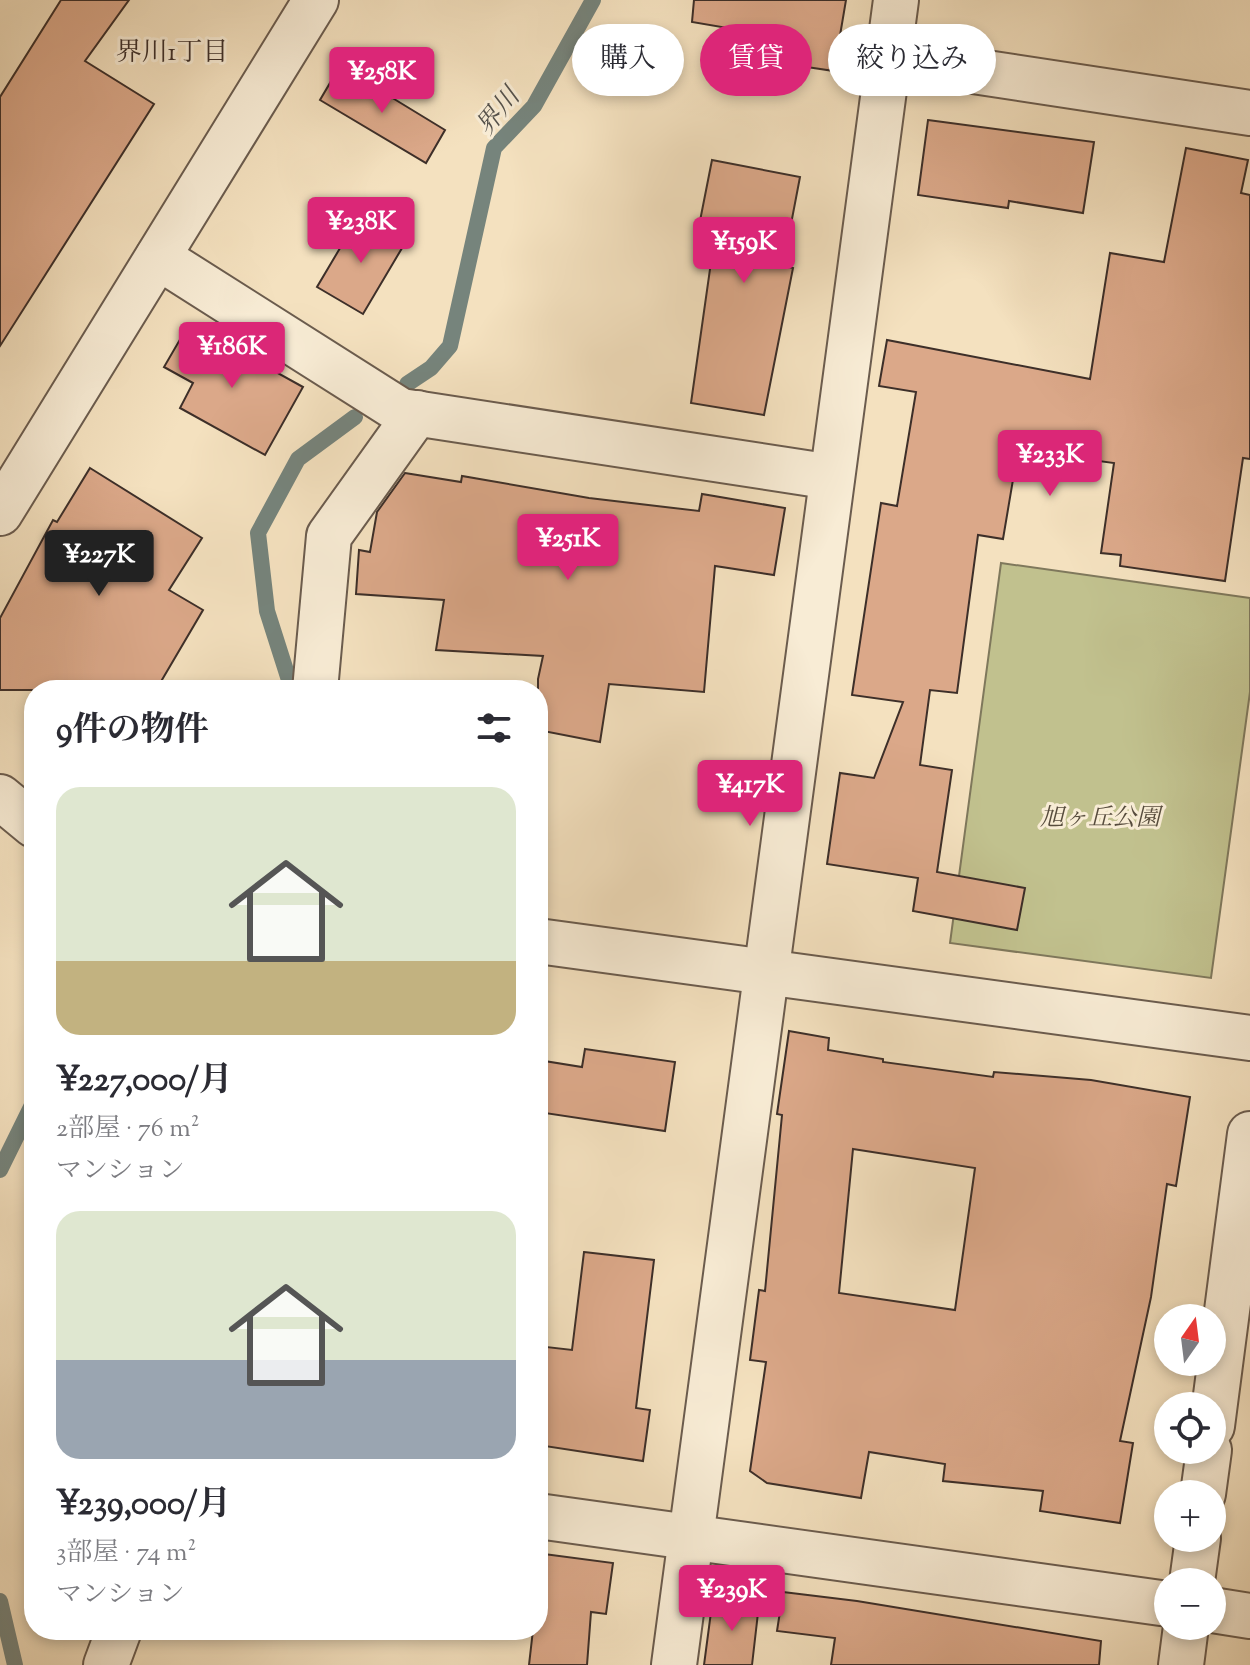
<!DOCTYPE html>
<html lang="ja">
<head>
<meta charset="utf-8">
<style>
  :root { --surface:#fff; --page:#f7f7f7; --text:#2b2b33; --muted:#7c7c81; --accent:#db2777 }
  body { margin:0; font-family:"Sorts Mill Goudy","Noto Serif JP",serif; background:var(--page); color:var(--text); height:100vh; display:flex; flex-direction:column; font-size:30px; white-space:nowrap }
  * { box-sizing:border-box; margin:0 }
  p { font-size:26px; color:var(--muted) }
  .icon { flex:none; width:44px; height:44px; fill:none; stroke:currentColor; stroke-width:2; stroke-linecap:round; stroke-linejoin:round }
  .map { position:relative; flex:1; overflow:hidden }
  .side { position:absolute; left:24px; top:680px; width:524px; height:960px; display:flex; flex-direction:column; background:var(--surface); border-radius:32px; box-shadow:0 4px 12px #0003 }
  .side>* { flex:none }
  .top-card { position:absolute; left:572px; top:24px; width:558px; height:72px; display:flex; gap:16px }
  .needle { width:52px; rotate:14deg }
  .buttons { position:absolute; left:1154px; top:1304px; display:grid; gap:16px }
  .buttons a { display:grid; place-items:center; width:72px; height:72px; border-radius:50%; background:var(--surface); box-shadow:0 4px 12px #0003; font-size:40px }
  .price { position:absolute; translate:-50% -68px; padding:0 18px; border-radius:8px; background:var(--accent); color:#fff; font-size:26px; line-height:52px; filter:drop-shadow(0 2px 4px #0008) }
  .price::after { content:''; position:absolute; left:50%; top:48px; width:24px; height:18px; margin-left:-12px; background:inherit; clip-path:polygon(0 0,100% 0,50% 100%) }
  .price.selected { background:#222; color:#fff }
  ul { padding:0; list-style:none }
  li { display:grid; align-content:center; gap:16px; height:424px; padding:0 32px }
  li span { display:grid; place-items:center; height:248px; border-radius:24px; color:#555 }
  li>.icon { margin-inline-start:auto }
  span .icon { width:144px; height:144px; fill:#fffc; stroke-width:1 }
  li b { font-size:34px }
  h2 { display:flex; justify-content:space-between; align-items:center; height:96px; padding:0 32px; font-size:34px }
  .chip { padding:0 28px; border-radius:36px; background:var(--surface); box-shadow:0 4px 12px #0003; font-size:28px; line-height:72px }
  .chip.selected { background:var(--accent); color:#fff }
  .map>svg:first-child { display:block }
  .green { fill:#c1c18e; stroke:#7f785c; stroke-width:2 }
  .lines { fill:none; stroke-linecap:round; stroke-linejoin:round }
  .stream { stroke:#76847c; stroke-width:16 }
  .building { fill:#dba889; stroke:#3d2f29; stroke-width:2; fill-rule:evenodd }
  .minor-casing { stroke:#6b5c4e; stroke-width:48 }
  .minor { stroke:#f8ecd5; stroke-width:44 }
  .labels { text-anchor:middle; stroke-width:6; stroke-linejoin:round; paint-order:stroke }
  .park-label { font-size:24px; font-style:italic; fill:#574c3d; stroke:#f8ecd5 }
  .neighbourhood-label { font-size:26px; fill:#3d2f29; stroke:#f8ecd5 }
  .water-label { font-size:26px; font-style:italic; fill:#55524c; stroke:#f8ecd5 }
</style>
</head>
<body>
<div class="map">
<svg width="1250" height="1665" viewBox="0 0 1250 1665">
  <rect width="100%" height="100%" fill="#f4e1bf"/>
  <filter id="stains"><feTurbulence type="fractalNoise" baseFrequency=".0025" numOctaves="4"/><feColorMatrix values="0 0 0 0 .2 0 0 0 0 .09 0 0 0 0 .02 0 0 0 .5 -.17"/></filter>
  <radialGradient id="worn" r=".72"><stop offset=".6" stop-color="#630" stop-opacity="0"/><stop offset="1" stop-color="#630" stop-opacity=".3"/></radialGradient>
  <!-- green -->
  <polygon class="green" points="1001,563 1250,598 1250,692 1211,978 950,943"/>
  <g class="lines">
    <!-- stream -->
    <g class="stream">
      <polyline points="407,384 431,368 450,346 494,148 534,106 593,0"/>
      <polyline points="286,690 289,680 267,611 258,533 298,459 355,417"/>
      <polyline points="0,1170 34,1101"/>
      <polyline points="0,1601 15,1665"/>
    </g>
  </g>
  <!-- building -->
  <g class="building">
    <polygon points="61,0 129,0 85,61 154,104 0,346 0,97"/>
    <polygon points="694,0 846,0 834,71 793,65 797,40 692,22"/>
    <polygon points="340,66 445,130 426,163 320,100"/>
    <polygon points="928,120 1094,142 1083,213 1009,201 1008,208 918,195"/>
    <polygon points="1186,148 1248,160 1241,193 1250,195 1250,459 1243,458 1225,581 1120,566 1121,555 1101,553 1114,463 1018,450 1003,539 978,535 957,693 930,690 920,765 952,770 937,872 1025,888 1017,930 913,911 918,878 827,864 840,773 874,778 903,702 852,695 881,503 897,506 916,392 879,386 887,340 1090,379 1110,253 1164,262"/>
    <polygon points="712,160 800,177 783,266 793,268 764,415 691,403 715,234 698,231"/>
    <polygon points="359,216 405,243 363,314 317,287"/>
    <polygon points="189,324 303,387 265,455 180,408 193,383 164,367"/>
    <polygon points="90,468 202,538 169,590 203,610 156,690 0,690 0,618 53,520 57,522"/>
    <polygon points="405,473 461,482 462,476 589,498 699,511 702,494 785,508 774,575 715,566 704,692 609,684 600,742 538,730 538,679 543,656 436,650 444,600 356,594 359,550 370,552 377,512"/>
    <path d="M789 1031 829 1038 828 1050 883 1059V1062L993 1077 994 1072 1091 1080 1190 1097 1176 1186 1167 1184 1151 1297 1120 1441 1133 1443 1120 1523 1040 1511 1043 1491 943 1481 945 1464 869 1452 861 1498 767 1483 750 1471 766 1362 750 1360 759 1290 765 1291 782 1115 777 1114ZM853 1149 975 1168 955 1310 839 1293Z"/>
    <polygon points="585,1049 675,1062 665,1131 538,1112 538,1060 582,1067"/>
    <polygon points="584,1252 654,1260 636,1408 650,1410 643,1461 538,1445 538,1346 572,1350"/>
    <polygon points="544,1554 613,1563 606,1614 591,1612 587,1665 529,1665 533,1630 538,1630"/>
    <polygon points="783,1592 857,1601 1101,1641 1099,1665 831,1665 835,1638 777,1631"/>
    <polygon points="713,1597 759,1604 752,1665 704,1665"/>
  </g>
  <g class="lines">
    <!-- minor casing -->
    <g class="minor-casing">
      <g id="minor">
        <polyline points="887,58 1250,113"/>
        <polyline points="158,257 401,411 832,477"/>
        <polyline points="0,513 316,0"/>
        <polyline points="315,690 329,536 417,413"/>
        <polyline points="0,797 34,825"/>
        <polyline points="538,941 1250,1038"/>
        <polyline points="1212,1426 1250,1134"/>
        <polyline points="1203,1494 1209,1450"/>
        <polyline points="538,1516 1168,1604"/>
        <polyline points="1192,1582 1198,1538"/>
        <polyline points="1212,1610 1250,1616"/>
        <polyline points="106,1665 119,1630"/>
        <polyline points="674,1665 896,0"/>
        <polyline points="1181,1665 1186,1626"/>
      </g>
    </g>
    <!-- minor -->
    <use href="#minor" class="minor"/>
  </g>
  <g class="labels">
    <!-- park labels -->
    <g class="park-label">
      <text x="1100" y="825">旭ヶ丘公園</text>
    </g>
    <!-- neighbourhood labels -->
    <g class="neighbourhood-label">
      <text x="172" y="60">界川1丁目</text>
    </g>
    <!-- water labels -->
    <g class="water-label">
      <text transform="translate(497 111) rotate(-51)" y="9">界川</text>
    </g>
  </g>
  <rect width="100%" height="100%" filter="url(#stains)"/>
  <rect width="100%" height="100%" fill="url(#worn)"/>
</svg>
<div class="buttons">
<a><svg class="needle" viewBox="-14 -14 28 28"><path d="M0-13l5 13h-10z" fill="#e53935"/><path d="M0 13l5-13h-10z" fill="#7c7c81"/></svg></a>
<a><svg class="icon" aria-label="locate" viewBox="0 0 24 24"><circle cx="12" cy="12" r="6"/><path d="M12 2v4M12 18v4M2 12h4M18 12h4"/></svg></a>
<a>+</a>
<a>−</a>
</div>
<b class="price" style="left:382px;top:115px">¥258K</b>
<b class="price" style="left:361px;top:265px">¥238K</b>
<b class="price" style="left:744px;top:285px">¥159K</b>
<b class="price" style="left:232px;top:390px">¥186K</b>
<b class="price" style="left:1050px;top:498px">¥233K</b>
<b class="price" style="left:568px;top:582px">¥251K</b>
<b class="price selected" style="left:99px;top:598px">¥227K</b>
<b class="price" style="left:750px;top:828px">¥417K</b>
<b class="price" style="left:732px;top:1633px">¥239K</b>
<div class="top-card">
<a class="chip">購入</a>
<a class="chip selected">賃貸</a>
<a class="chip">絞り込み</a>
</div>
<section class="side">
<h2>9件の物件<svg class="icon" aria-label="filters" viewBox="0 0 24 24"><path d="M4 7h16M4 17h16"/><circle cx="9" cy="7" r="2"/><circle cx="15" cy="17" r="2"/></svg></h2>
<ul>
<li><span style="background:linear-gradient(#dfe7d0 70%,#c2b280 0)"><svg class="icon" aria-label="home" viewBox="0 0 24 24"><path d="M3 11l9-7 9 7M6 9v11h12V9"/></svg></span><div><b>¥227,000/月</b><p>2部屋 · 76 m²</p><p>マンション</p></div></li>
<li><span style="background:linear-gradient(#dfe7d0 60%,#9aa5b1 0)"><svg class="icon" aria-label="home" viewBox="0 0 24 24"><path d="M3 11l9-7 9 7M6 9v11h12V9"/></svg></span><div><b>¥239,000/月</b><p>3部屋 · 74 m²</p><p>マンション</p></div></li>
</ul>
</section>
</div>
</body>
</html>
